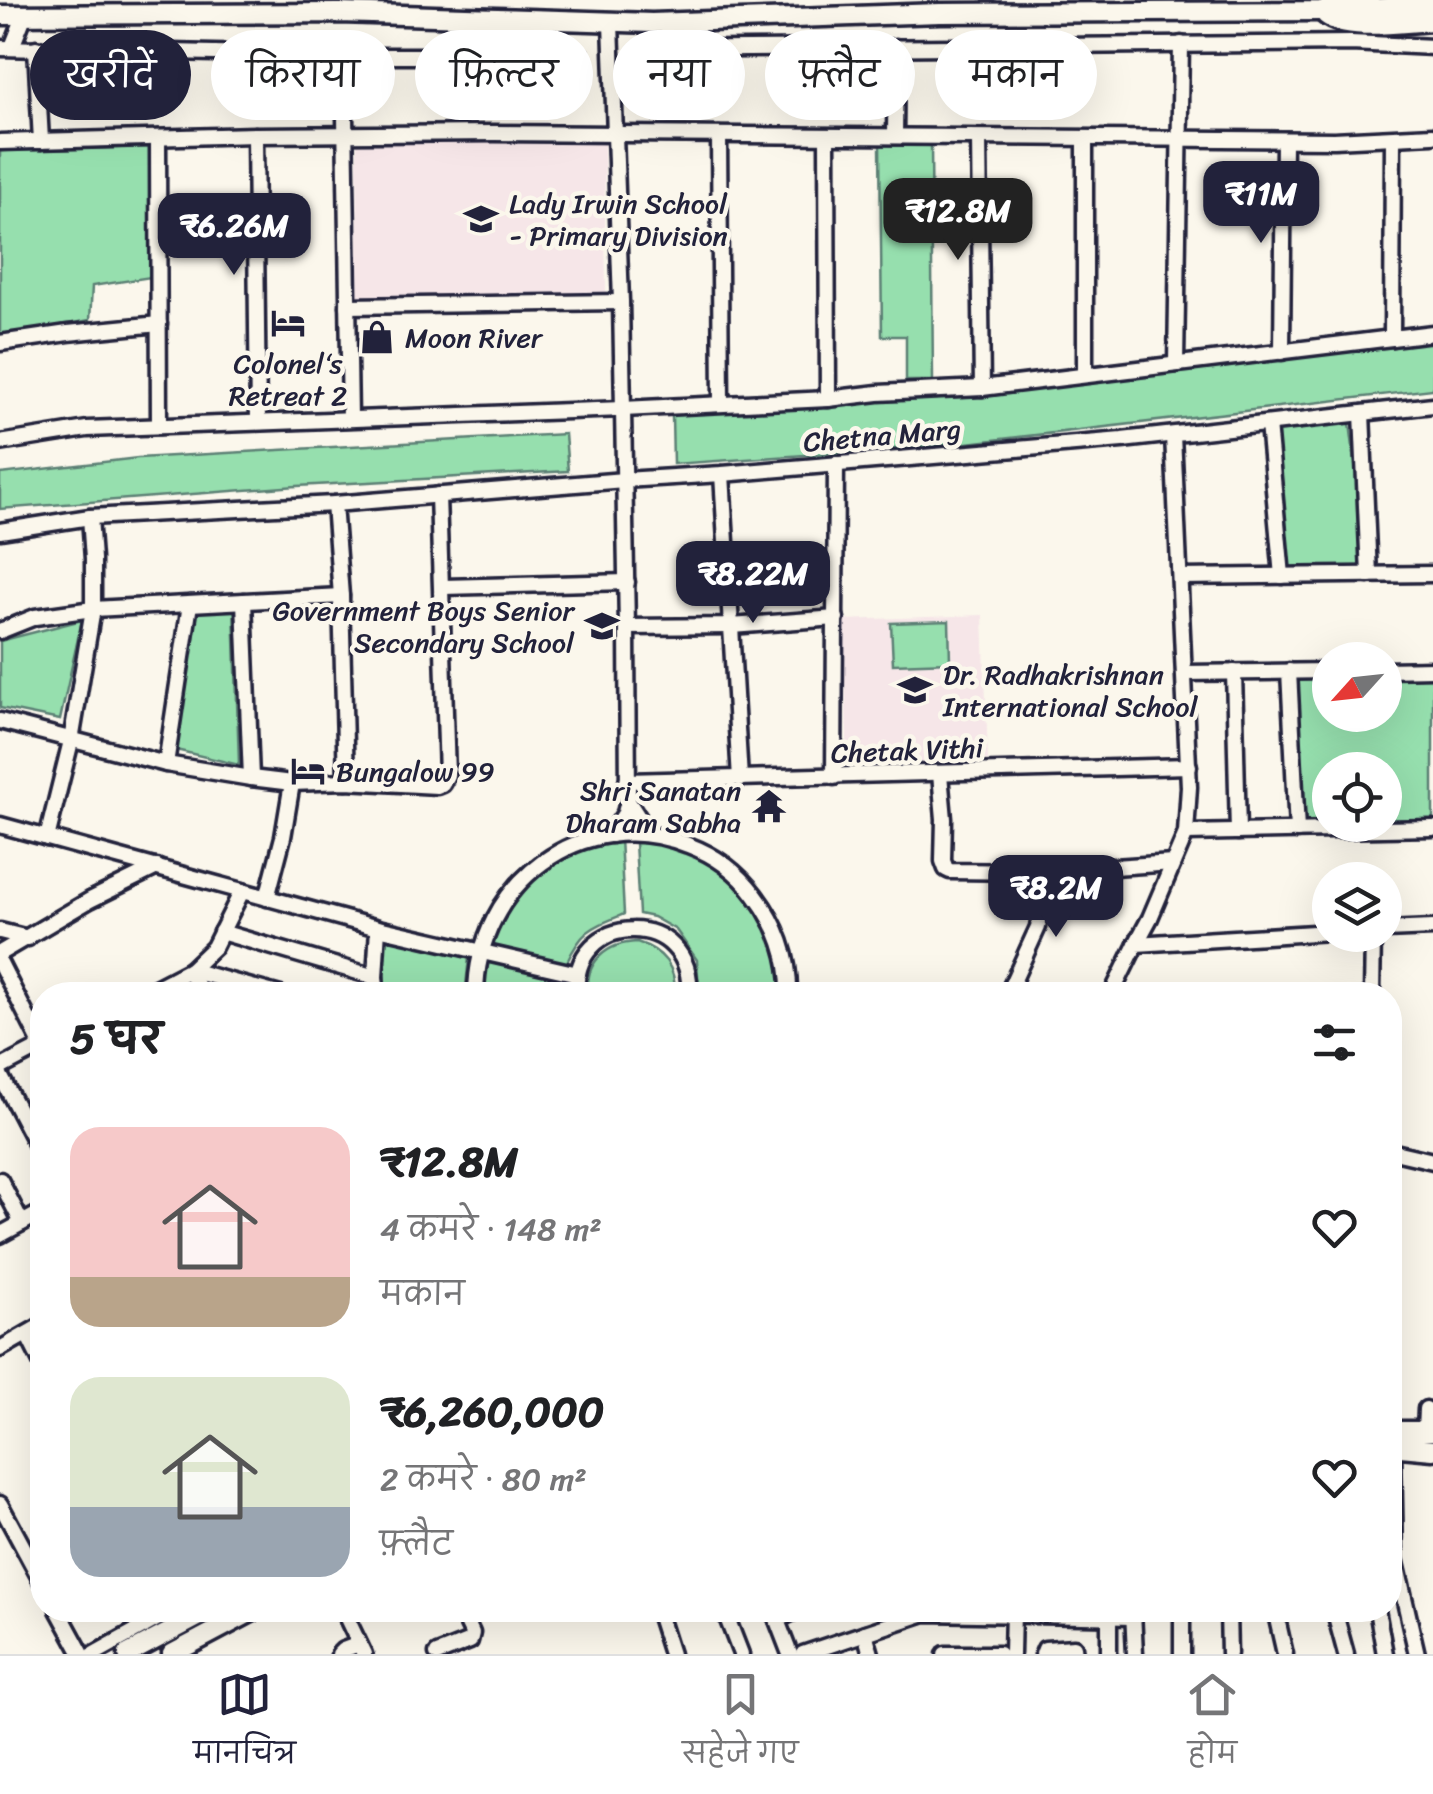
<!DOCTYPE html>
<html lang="hi">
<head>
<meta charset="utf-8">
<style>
  :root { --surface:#fff; --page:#f6f6f6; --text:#202124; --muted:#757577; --line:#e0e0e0; --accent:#22223b }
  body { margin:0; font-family:Sriracha,"Playpen Sans Deva",sans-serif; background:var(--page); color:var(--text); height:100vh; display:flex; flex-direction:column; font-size:38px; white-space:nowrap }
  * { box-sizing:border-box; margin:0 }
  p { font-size:32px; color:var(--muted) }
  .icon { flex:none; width:55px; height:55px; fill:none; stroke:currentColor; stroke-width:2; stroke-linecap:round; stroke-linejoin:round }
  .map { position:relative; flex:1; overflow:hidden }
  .sheet { position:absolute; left:30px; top:982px; width:1372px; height:640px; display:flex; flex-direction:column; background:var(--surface); border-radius:40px; box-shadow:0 10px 40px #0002 }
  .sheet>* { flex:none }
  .top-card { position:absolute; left:30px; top:30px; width:1375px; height:90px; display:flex; gap:20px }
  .needle { width:65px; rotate:243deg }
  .tools { position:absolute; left:1312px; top:642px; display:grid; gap:20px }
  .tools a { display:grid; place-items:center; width:90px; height:90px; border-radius:50%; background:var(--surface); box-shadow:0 10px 40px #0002; font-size:50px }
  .price { position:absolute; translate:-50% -85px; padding:0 22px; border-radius:20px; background:var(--accent); color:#fff; font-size:32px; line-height:65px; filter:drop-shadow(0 2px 5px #0008) }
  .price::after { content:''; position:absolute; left:50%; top:60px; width:30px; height:22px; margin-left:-15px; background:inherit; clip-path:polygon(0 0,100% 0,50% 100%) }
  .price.selected { background:#222; color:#fff }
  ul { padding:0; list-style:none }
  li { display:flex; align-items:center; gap:30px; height:250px; padding:0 40px }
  li span { display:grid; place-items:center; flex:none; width:280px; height:200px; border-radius:30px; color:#555 }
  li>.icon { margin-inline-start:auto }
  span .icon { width:120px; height:120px; fill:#fffc; stroke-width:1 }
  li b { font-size:42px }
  h2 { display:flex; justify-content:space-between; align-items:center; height:120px; padding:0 40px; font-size:42px }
  .tag { padding:0 35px; border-radius:45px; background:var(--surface); box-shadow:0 10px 40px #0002; font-size:35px; line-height:90px }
  .tag.selected { background:var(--accent); color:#fff }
  .tabs { display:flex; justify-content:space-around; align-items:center; height:140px; border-top:2px solid var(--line); background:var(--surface); font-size:28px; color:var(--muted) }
  .tabs a { display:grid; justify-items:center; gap:5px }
  .tabs .selected { color:var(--accent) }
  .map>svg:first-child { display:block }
  .built { fill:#f6e6e8 }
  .green { fill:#96dfae; stroke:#5c8074; stroke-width:2.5 }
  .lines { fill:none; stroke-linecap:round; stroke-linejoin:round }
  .minor-casing { stroke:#22223b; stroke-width:21 }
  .major-casing { stroke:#22223b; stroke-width:25 }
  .minor { stroke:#fbf7ec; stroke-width:14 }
  .major { stroke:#fbf7ec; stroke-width:18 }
  .labels { text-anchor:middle; stroke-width:9; stroke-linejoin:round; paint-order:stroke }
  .poi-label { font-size:28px; fill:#22223b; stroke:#fbf7ec; text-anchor:start }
  .street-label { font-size:28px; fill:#22223b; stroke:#fbf7ec }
</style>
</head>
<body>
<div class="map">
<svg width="1433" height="1654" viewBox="0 0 1433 1654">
  <rect width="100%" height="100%" fill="#fbf7ec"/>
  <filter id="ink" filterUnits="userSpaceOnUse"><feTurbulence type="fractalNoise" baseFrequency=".01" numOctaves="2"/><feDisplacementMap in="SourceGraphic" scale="20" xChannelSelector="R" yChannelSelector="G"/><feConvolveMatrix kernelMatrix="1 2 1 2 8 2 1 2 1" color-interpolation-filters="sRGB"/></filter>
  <g filter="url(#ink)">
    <!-- built -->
    <g class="built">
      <polygon points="604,138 606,298 358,300 357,140"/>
      <polygon points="983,615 988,760 848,765 843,620"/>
    </g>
    <!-- green -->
    <g class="green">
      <polygon points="880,143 931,143 933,381 906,381 906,336 882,336"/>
      <polygon points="150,147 151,277 92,286 90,320 0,336 0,151"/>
      <polygon points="1433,342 1433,389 950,445 673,464 672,415 981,394"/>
      <polygon points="1349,415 1368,567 1283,574 1270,425"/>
      <polygon points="565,434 568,471 297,486 0,509 0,474 138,458"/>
      <polygon points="234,605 239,765 176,750 195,608"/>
      <polygon points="82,620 60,720 0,708 0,641"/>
      <polygon points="949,621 950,662 893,664 891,623"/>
      <polygon points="1433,676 1433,823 1385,825 1385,770 1330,770 1330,825 1300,827 1296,679 1330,678 1330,715 1385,715 1385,677"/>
      <path d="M620 838 624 914C590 928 582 930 566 964L487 944 503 908 557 856Z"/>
      <path d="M635 842C648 844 662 844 674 848 740 869 783 926 784 995L699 993 697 960 676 930 653 917 639 914Z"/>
      <polygon points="384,937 469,958 465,995 382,995"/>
      <path d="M637 942C664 951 676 967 675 995H589C583 962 607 943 637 942Z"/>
      <polygon points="484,960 564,979 565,995 482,995"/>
    </g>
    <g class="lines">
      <!-- minor casing -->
      <g class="minor-casing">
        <g id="minor">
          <polyline points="611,23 621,302 627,627 628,801 625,813 611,835"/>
          <polyline points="12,47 25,14"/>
          <polyline points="0,48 344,56 581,56"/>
          <polyline points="36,48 41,141"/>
          <polyline points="642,50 1351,43 1433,47"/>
          <polyline points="344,56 350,418"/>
          <polyline points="255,135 258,422"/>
          <polyline points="719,135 721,403"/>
          <polyline points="895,136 896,47"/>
          <polyline points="827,137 828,399"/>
          <polyline points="158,138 159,426"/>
          <polyline points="979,138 982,388"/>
          <polyline points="0,142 255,135 494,133 1334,140 1433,135"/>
          <polyline points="348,306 621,302"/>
          <polyline points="1392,338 1393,138"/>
          <polyline points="0,343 68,333 159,324"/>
          <polyline points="1282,352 1284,140"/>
          <polyline points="1176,364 1181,44"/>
          <polyline points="1085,374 1085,139"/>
          <polyline points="1362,413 1369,575"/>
          <polyline points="1268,424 1282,576"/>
          <polyline points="0,443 87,429 623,409 828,399 878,393 982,388 1433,333"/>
          <polyline points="722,474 740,779"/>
          <polyline points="334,504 341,596 346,781"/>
          <polyline points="0,531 90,517 334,504 624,480 722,474 1122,440 1433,405"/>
          <polyline points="1180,577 1433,574"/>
          <polyline points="443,587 627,582"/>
          <polyline points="244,601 251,778"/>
          <polyline points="627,627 731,626 836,618"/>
          <polyline points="0,631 35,617 93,609 341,596"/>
          <polyline points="1385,670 1433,669"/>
          <polyline points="1289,671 1297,831"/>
          <polyline points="1234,672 1238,832"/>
          <polyline points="1185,673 1330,671"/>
          <polyline points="0,721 166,764 251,778 292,783 346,781 437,786 442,784 447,775 438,495"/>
          <polyline points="166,764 190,604"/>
          <polyline points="940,774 944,819 943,861 946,869 950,871 1040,872 1173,863"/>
          <polyline points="834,777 836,464"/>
          <polyline points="627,781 1189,766"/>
          <polyline points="628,801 649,834"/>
          <polyline points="0,825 378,928 578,974"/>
          <polyline points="1186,833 1433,828"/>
          <polyline points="47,838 71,741 93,609 93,559 90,517"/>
          <polyline points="267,898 283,837 292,783"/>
          <polyline points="1385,930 1433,928"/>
          <polyline points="0,931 28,938"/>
          <polyline points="221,932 375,977"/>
          <polyline points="1136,944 1150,918 1186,833 1189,787 1173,435"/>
          <polyline points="0,953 90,900 157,867"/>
          <polyline points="0,963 42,1046"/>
          <polyline points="190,970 281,995"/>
          <polyline points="190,970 202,995"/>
          <polyline points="142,995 190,970 214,947 242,891"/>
          <polyline points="377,995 375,977 378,928"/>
          <path d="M476 995C476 885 582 802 688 845 715 855 738 872 755 895 777 924 790 958 789 995"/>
          <path d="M577 995C569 909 696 908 689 995"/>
          <polyline points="1007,995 1038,927 1041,908 1040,872"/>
          <polyline points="1111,995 1136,944 1330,932"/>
          <polyline points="1372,995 1373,935"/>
          <polyline points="0,1068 42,1046"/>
          <polyline points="0,1075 42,1155"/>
          <polyline points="1390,1151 1433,1161"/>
          <polyline points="0,1180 22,1223"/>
          <polyline points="0,1235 42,1212"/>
          <polyline points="27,1334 42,1364"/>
          <polyline points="0,1349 42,1325"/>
          <polyline points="1425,1431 1426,1409"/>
          <polyline points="1393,1446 1395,1558 1417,1654"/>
          <polyline points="0,1504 42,1582"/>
          <polyline points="58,1610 82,1654"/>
          <polyline points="343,1610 364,1654"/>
          <polyline points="657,1610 671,1654"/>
          <polyline points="724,1610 741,1654"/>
          <polyline points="773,1610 790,1654"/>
          <polyline points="1182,1610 1182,1654"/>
          <polyline points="1228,1610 1229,1654"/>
          <polyline points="1275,1610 1285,1654"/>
          <polyline points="1334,1610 1346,1654"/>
          <polyline points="1377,1610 1385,1654"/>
          <polyline points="1133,1611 1135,1654"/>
          <polyline points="777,1620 797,1610"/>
          <polyline points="865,1633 871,1654"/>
          <polyline points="94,1654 173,1610"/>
          <polyline points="339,1654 343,1650 359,1644"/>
          <polyline points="437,1654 470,1641 472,1633 461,1610"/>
          <polyline points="803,1654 925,1613 1133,1617"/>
          <polyline points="945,1654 999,1654"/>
          <polyline points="1012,1654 1013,1610"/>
          <polyline points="1043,1654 1045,1649 1074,1647 1075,1654"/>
          <polyline points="1109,1654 1109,1617"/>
        </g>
      </g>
      <!-- major casing -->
      <g class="major-casing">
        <g id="major">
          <polyline points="0,15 340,13 652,23 940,13 1322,11 1433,6"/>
          <path d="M1326 15C1346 32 1406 22 1433 21"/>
          <polyline points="1390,1431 1433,1431"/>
          <polyline points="1390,1446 1433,1450"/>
          <polyline points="128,1654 211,1610"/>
          <polyline points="172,1654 255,1610"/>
        </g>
      </g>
      <!-- minor -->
      <use href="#minor" class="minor"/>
      <!-- major -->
      <use href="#major" class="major"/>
    </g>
  </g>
  <!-- icons -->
  <defs>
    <g id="school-bare" transform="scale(2.7)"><path d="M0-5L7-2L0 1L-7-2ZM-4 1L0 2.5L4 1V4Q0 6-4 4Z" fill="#22223b" stroke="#fbf7ec" stroke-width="2.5" paint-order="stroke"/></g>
    <g id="hotel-bare" transform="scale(2.7)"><path d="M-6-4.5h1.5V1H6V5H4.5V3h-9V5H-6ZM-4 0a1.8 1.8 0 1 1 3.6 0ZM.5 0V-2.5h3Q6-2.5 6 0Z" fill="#22223b" stroke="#fbf7ec" stroke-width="2.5" paint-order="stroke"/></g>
    <g id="shop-bare" transform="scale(2.7)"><path d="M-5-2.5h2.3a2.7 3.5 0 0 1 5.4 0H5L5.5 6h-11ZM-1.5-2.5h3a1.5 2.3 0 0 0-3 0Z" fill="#22223b" stroke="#fbf7ec" stroke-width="2.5" paint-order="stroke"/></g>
    <g id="temple-bare" transform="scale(2.7)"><path d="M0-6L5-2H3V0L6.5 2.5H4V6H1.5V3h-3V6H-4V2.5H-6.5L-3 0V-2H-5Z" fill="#22223b" stroke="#fbf7ec" stroke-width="2.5" paint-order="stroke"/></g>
  </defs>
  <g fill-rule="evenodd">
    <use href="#school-bare" x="481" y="219"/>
    <use href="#hotel-bare" x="288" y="323"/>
    <use href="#shop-bare" x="377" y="337"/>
    <use href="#school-bare" x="602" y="626"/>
    <use href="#school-bare" x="915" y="690"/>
    <use href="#hotel-bare" x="308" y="771"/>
    <use href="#temple-bare" x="769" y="806"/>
  </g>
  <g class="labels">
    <!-- poi labels -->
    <g class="poi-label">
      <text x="509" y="213">Lady Irwin School<tspan x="509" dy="32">- Primary Division</tspan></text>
      <text x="405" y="347">Moon River</text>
      <text x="288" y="373" text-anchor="middle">Colonel‘s<tspan x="288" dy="32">Retreat 2</tspan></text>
      <text x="574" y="620" text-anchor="end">Government Boys Senior<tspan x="574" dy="32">Secondary School</tspan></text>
      <text x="943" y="684">Dr. Radhakrishnan<tspan x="943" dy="32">International School</tspan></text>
      <text x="336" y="781">Bungalow 99</text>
      <text x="741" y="800" text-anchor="end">Shri Sanatan<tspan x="741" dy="32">Dharam Sabha</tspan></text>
    </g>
    <!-- street labels -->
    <g class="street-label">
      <text transform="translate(882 435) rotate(-5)" y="10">Chetna Marg</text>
      <text transform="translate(907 750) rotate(-2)" y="10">Chetak Vithi</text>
    </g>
  </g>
</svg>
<div class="tools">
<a><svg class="needle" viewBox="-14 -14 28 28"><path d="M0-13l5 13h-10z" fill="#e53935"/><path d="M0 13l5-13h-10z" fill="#757577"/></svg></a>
<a><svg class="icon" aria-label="locate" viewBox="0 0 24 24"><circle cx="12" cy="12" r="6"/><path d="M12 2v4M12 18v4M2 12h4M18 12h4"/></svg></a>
<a><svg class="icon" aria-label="layers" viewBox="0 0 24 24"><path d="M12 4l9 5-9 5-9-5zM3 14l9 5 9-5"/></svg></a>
</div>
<b class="price" style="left:1261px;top:246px">₹11M</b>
<b class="price selected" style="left:958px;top:263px">₹12.8M</b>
<b class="price" style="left:234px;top:278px">₹6.26M</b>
<b class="price" style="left:753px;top:626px">₹8.22M</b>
<b class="price" style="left:1056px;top:940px">₹8.2M</b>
<div class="top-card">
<a class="tag selected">खरीदें</a>
<a class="tag">किराया</a>
<a class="tag">फ़िल्टर</a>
<a class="tag">नया</a>
<a class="tag">फ़्लैट</a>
<a class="tag">मकान</a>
</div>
<section class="sheet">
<h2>5 घर<svg class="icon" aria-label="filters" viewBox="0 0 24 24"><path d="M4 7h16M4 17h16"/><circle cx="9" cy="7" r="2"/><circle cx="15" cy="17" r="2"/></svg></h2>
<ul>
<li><span style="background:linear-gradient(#f6c9c9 75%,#b9a48a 0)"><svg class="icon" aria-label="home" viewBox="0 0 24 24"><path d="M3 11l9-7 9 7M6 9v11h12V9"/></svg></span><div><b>₹12.8M</b><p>4 कमरे · 148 m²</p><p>मकान</p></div><svg class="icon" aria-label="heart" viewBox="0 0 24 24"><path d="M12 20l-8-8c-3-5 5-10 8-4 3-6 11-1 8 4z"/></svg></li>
<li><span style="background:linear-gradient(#dfe7d0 65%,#9aa5b1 0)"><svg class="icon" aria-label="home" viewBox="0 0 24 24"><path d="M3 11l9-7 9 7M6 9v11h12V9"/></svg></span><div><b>₹6,260,000</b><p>2 कमरे · 80 m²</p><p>फ़्लैट</p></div><svg class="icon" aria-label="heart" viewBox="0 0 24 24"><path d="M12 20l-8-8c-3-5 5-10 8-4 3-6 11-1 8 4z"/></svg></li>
</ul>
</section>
</div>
<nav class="tabs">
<a class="selected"><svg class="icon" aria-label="map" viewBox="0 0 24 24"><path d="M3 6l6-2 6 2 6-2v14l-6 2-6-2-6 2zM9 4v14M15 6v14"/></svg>मानचित्र</a>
<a><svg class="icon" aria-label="saved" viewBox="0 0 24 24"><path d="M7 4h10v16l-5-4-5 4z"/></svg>सहेजे गए</a>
<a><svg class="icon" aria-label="home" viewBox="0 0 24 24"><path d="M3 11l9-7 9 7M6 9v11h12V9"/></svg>होम</a>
</nav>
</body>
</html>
